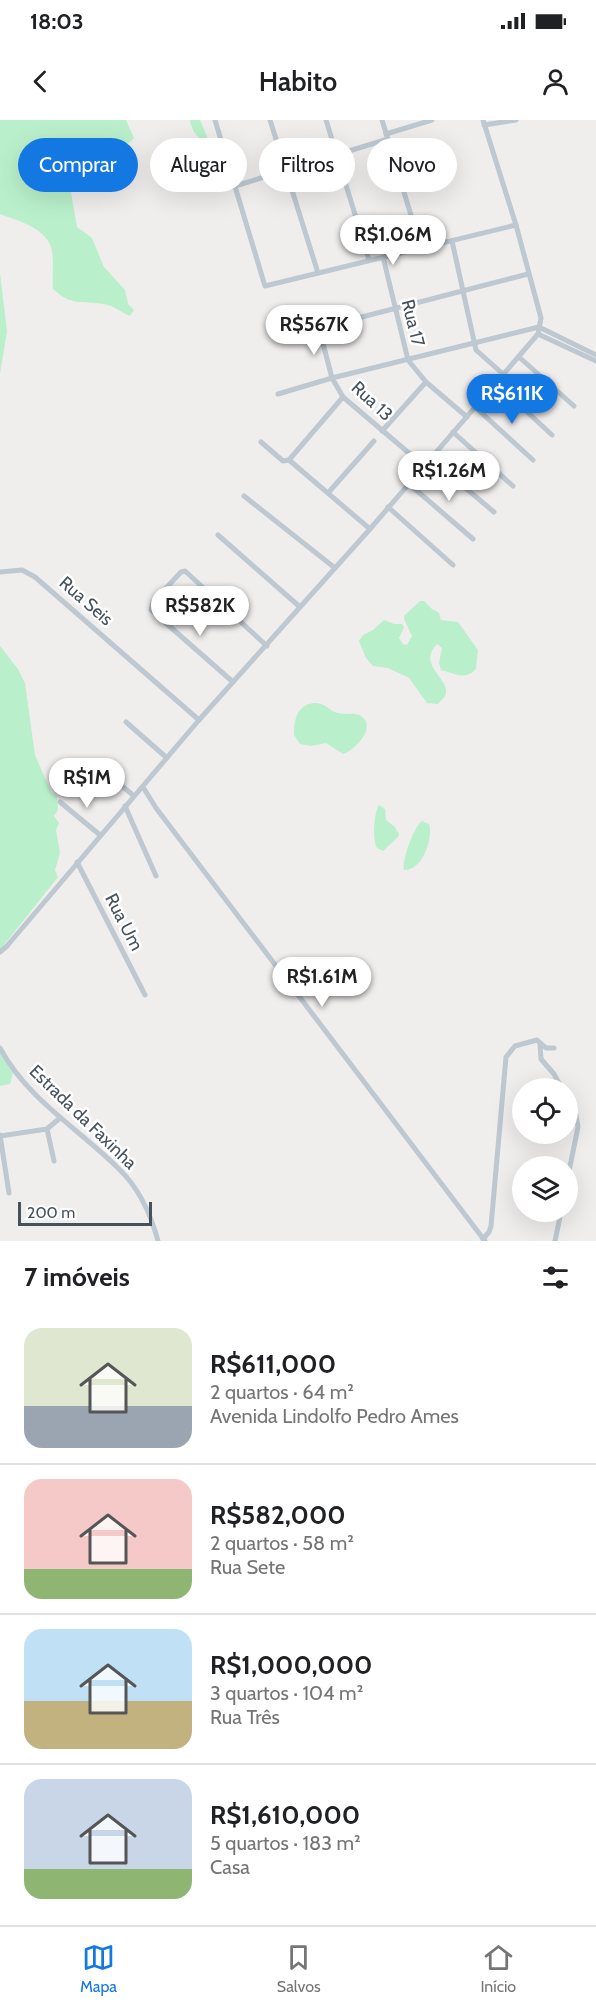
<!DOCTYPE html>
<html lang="pt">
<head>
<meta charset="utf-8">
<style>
  :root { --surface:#fff; --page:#f6f6f6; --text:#202124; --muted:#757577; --line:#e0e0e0; --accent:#1478e3 }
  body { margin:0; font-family:Cabin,sans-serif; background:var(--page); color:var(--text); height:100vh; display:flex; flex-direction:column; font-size:22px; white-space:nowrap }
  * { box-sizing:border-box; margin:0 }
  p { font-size:20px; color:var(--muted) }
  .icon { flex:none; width:33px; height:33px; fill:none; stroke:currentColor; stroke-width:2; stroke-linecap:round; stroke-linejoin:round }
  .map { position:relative; height:1121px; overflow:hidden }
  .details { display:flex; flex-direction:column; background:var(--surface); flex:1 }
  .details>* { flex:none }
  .top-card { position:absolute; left:18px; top:18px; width:561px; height:54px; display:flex; gap:12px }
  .fabs { position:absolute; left:512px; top:958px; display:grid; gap:12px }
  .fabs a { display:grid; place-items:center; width:66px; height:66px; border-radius:50%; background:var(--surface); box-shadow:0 6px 24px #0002; font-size:30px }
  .scale { position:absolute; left:18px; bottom:15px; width:134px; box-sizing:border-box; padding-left:6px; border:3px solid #45515b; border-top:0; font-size:16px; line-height:21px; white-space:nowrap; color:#45515b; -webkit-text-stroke:4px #fff; paint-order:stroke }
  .price { position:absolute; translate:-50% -51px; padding:0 14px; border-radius:21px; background:#fff; color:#222; font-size:20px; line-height:39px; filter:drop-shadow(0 2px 3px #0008) }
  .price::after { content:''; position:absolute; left:50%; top:36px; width:18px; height:14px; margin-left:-9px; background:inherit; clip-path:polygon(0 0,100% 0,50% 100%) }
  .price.on { background:var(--accent); color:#fff }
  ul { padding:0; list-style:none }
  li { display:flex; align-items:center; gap:18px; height:150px; padding:0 24px }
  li+li { border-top:2px solid var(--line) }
  li span { display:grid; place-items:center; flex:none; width:168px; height:120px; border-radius:18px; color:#555 }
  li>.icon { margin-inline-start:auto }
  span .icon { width:72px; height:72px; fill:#fffc; stroke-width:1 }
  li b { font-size:26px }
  h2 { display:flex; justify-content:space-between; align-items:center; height:72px; padding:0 24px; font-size:26px }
  .pill { padding:0 21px; border-radius:27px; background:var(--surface); box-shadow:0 6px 24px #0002; font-size:21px; line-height:54px }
  .pill.on { background:var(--accent); color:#fff }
  .status { display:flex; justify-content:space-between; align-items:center; height:42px; padding:0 30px; background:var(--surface); direction:ltr }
  .status svg { height:16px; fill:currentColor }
  header { display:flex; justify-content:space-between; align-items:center; height:78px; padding:0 24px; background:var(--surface); font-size:27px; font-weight:600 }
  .dock { display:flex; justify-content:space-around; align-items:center; height:84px; border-top:2px solid var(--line); background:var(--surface); font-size:16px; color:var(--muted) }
  .dock a { display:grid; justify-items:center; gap:3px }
  .dock .on { color:var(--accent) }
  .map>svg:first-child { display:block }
  .green { fill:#b9f0cb }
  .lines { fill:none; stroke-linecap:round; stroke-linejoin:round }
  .minor { stroke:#bdc8d0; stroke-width:5 }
  .labels { text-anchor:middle; stroke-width:5; stroke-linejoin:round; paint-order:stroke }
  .street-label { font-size:18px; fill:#45515b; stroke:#fff }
</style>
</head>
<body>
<div class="status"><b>18:03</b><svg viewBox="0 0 49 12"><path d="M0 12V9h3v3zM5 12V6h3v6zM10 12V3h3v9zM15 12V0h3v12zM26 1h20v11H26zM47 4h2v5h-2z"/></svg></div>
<header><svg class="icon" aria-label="back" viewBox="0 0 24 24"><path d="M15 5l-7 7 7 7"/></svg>Habito<svg class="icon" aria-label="person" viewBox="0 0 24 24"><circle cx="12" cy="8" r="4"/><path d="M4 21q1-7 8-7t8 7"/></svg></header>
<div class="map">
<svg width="596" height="1121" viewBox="0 0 596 1121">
  <rect width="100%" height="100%" fill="#f0eded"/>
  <!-- green -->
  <g class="green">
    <path d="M0 0H126L134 18C120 32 113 33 93 32L73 49 71 72 77 107 92 118 104 147 125 170 128 184 134 190 130 196C120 192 114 185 103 184 80 180 73 187 53 169 52 156 54 143 52 131 48 108 18 101 0 94Z"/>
    <path d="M190 0H200L208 19 206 22C197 19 191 9 190 0Z"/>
    <polygon points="0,153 7,211 0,254"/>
    <path d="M420 481H424L432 489 439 493 441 500 458 502 478 530 476 549C465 561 454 553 441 550L439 543 442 528 437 524C417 544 448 558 446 572 446 577 441 580 438 584L427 583 409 558 388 548 373 546 366 538 359 521 363 515 373 510 384 500 394 504H402L404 507 399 518 403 524 407 525 412 516 404 499V496Z"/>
    <polygon points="0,526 18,549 25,563 35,635 51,672 57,676 58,690 54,696 59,703 56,710 60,733 55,750 58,757 0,830"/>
    <path d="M313 583C328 583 328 591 338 593 346 595 355 592 361 596 378 607 354 631 343 634L326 623 311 626 300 624 294 615C294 599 297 586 313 583Z"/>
    <path d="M379 685 385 689 386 700 395 707 399 714 398 717 383 731 377 728C372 720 374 692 379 685Z"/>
    <path d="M422 701 429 704 430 708C431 723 422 750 404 750 401 742 414 706 422 701Z"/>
    <polygon points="0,933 13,953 10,964 0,966"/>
  </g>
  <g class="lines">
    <!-- minor -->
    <g class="minor">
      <polyline points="215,0 265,166 516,105"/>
      <polyline points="270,0 318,153"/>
      <polyline points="326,0 369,140"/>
      <polyline points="382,0 421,128"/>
      <polyline points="484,5 516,0"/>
      <polyline points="386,14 432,0"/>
      <polyline points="235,66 388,19"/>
      <polyline points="452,121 476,230 503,254"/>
      <polyline points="383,137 408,240 426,262 467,297"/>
      <polyline points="539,207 596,235"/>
      <polyline points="319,208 332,258 343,277 423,345"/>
      <polyline points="304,212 528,154"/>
      <polyline points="538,214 596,241"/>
      <polyline points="519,237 574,286"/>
      <polyline points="496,263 552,315"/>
      <polyline points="278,274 332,258 539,207"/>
      <polyline points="475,287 533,340"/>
      <polyline points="382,311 426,262"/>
      <polyline points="453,312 513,366"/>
      <polyline points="261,322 283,341 289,340 370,409"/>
      <polyline points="430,338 494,392"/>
      <polyline points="289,340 343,277"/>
      <polyline points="408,363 473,419"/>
      <polyline points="328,373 374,321"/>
      <polyline points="244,376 335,448"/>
      <polyline points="388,387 453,445"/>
      <polyline points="218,415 300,487"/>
      <polyline points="0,452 22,450 35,457 199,600"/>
      <polyline points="233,562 151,490 153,482 181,452 185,451 267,526"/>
      <polyline points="126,602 167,638"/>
      <polyline points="96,644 134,676"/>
      <polyline points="143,667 156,688 485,1121"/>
      <polyline points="60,682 100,715"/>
      <polyline points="125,686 156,756"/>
      <polyline points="77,742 145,875"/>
      <polyline points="0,832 7,826 199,600 370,409 538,214 541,198 516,105 483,0"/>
      <polyline points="540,923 541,939 554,954 562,969"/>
      <path d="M0 928C28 980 78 1008 119 1049 139 1068 151 1095 158 1121"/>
      <polyline points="567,978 576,995 578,1007 567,1061"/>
      <polyline points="47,1009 54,1041"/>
      <polyline points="0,1015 9,1073"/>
      <polyline points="0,1016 47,1009 60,998"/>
      <polyline points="483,1119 489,1112 491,1106 506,937 515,926 537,920 546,928 554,928"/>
      <polyline points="555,1121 561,1092"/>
    </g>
  </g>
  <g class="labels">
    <!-- street labels -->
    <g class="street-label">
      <text transform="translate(413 203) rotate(76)" y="6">Rua 17</text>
      <text transform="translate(372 281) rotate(43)" y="6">Rua 13</text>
      <text transform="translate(86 481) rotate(41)" y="6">Rua Seis</text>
      <text transform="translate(124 802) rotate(63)" y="6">Rua Um</text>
      <text transform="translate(83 997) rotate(44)" y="6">Estrada da Faxinha</text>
    </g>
  </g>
</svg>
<div class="fabs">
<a><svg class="icon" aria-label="locate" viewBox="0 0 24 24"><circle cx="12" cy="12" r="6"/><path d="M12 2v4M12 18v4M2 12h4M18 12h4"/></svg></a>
<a><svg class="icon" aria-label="layers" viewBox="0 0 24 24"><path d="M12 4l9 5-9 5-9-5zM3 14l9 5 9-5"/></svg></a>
</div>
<div class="scale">200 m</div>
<b class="price" style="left:393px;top:146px">R$1.06M</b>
<b class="price" style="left:314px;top:236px">R$567K</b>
<b class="price on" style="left:512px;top:305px">R$611K</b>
<b class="price" style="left:449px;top:382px">R$1.26M</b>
<b class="price" style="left:200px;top:517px">R$582K</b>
<b class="price" style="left:87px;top:689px">R$1M</b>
<b class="price" style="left:322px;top:888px">R$1.61M</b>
<div class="top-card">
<a class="pill on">Comprar</a>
<a class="pill">Alugar</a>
<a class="pill">Filtros</a>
<a class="pill">Novo</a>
</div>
</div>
<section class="details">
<h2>7 imóveis<svg class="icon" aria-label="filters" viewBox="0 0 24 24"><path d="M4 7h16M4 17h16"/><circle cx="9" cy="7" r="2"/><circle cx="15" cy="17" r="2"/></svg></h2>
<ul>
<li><span style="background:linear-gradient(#dfe7d0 65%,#9aa5b1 0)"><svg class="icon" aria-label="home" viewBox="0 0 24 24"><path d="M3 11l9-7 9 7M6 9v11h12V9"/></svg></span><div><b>R$611,000</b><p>2 quartos · 64 m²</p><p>Avenida Lindolfo Pedro Ames</p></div></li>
<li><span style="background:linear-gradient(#f6c9c9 75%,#8fb573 0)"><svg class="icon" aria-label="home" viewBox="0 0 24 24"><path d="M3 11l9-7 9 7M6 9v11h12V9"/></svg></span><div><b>R$582,000</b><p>2 quartos · 58 m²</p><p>Rua Sete</p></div></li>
<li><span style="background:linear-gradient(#bfe0f5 60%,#c2b280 0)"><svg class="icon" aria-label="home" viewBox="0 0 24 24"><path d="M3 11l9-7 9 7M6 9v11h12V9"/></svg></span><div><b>R$1,000,000</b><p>3 quartos · 104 m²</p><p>Rua Três</p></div></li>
<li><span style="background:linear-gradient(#c9d6e8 75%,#8fb573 0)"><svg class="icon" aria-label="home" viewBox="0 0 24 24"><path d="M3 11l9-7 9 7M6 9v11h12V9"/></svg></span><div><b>R$1,610,000</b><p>5 quartos · 183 m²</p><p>Casa</p></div></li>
</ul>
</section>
<nav class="dock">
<a class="on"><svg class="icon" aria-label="map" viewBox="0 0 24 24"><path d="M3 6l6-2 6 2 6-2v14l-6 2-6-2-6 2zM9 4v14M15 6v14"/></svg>Mapa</a>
<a><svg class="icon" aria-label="saved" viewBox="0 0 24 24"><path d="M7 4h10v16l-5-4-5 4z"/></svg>Salvos</a>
<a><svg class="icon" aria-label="home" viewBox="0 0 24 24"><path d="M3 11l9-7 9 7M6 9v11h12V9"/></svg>Início</a>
</nav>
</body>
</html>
